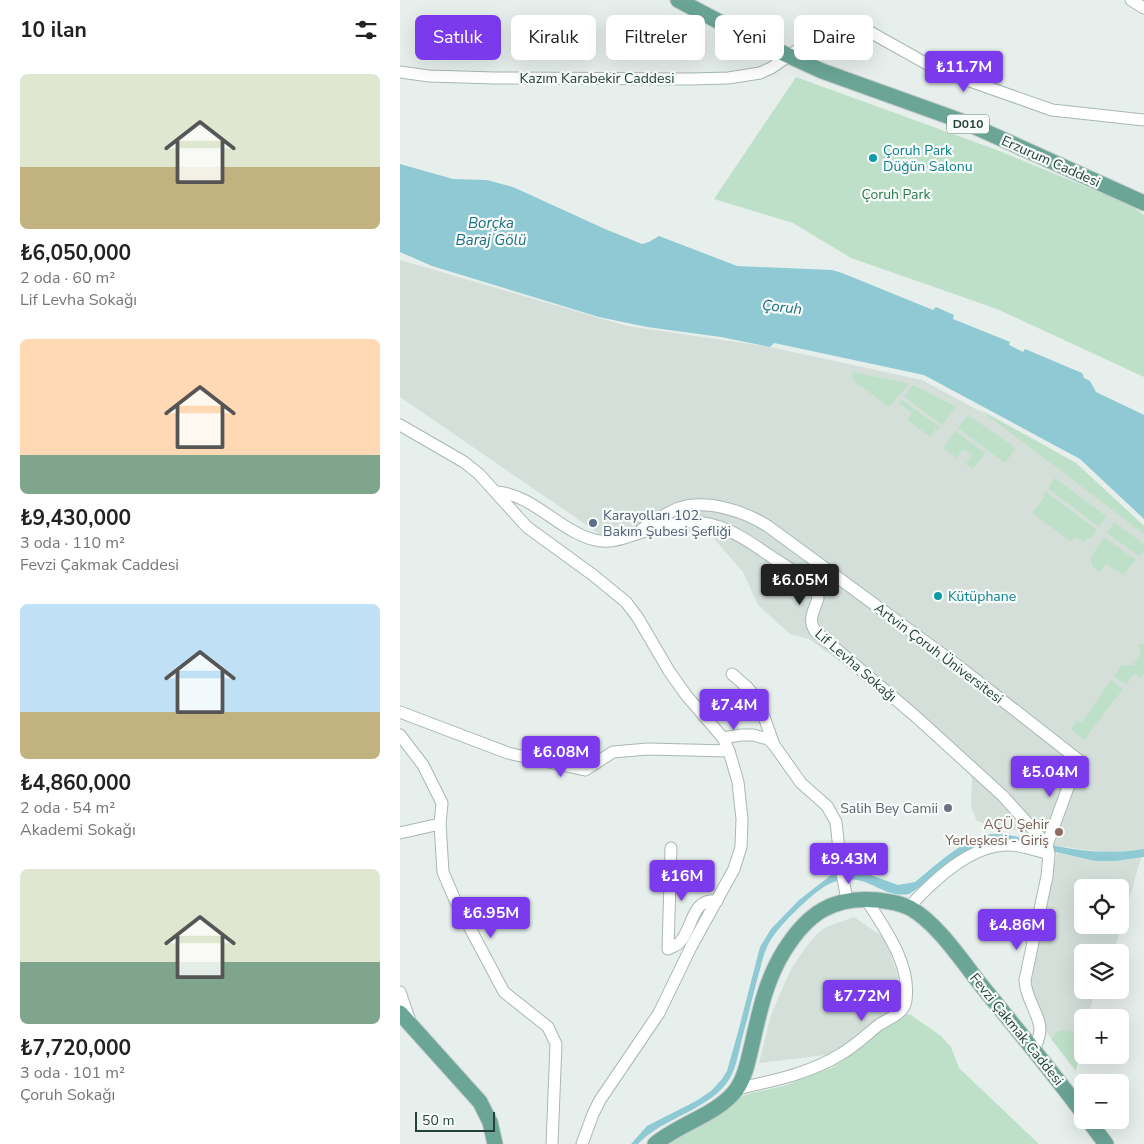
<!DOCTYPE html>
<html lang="tr">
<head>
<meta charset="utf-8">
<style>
  :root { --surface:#fff; --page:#f2f2f2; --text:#222; --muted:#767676; --accent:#7c3aed }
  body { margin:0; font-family:"Nunito Sans",sans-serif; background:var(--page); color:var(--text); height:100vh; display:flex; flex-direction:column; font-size:19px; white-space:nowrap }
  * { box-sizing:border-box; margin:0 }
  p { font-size:16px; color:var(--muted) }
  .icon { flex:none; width:28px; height:28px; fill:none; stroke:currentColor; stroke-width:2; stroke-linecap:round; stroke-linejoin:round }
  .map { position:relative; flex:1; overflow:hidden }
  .sheet { display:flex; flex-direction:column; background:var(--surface); width:400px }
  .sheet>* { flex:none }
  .banner { position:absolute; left:15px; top:15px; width:475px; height:45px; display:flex; gap:10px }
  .tools { position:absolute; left:674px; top:879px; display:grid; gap:10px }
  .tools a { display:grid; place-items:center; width:55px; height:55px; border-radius:8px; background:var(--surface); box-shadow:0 5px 20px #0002; font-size:25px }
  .scale { position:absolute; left:15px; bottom:12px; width:80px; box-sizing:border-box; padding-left:5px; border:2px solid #24423a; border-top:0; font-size:14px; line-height:18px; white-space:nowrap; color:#24423a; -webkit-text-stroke:4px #f7fbf9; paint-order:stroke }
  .price { position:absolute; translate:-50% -42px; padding:0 11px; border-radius:5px; background:var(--accent); color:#fff; font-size:16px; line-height:32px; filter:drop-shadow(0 1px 2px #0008) }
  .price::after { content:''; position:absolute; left:50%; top:30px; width:15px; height:11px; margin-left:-8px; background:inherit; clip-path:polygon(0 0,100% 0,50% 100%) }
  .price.on { background:#222; color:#fff }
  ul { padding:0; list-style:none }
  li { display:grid; align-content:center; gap:10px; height:265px; padding:0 20px }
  li span { display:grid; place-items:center; height:155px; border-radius:8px; color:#555 }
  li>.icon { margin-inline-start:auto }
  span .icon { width:90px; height:90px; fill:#fffc; stroke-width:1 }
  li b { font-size:21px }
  h2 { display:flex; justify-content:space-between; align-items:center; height:60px; padding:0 20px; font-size:21px }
  .chip { padding:0 18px; border-radius:8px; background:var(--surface); box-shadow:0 5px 20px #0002; font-size:18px; line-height:45px }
  .chip.on { background:var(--accent); color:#fff }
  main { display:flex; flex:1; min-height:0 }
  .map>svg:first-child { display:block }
  .built { fill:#d4dfda; fill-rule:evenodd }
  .green { fill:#bfe0c8 }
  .water { fill:#8ec9d4 }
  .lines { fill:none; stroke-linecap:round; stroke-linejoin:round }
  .minor-casing { stroke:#a8b8b2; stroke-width:13 }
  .major-casing { stroke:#c2cac8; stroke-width:17 }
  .minor { stroke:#fff; stroke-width:11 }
  .major { stroke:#6aa596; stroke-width:15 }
  .culture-dot { fill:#0f9aa8; stroke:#f7fbf9; stroke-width:2 }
  .service-dot { fill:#5c6f8a; stroke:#f7fbf9; stroke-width:2 }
  .worship-dot { fill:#6b7280; stroke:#f7fbf9; stroke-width:2 }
  .education-dot { fill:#8d6e63; stroke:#f7fbf9; stroke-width:2 }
  .labels { text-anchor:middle; stroke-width:4.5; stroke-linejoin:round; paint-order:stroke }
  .shield { fill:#f7fbf9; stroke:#637a73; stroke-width:1 }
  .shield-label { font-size:12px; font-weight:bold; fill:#24423a }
  .street-label { font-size:14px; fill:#24423a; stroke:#f7fbf9 }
  .culture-label { font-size:14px; fill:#0d838f; stroke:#f7fbf9; text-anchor:start }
  .park-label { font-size:14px; fill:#2d7a4b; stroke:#f7fbf9 }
  .service-label { font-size:14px; fill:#4e5e75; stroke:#f7fbf9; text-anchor:start }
  .worship-label { font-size:14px; fill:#5b616d; stroke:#f7fbf9; text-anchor:end }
  .education-label { font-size:14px; fill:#785e54; stroke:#f7fbf9; text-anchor:end }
  .water-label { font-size:15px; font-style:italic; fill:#1c6f80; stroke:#f7fbf9 }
</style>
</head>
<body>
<main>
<section class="sheet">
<h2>10 ilan<svg class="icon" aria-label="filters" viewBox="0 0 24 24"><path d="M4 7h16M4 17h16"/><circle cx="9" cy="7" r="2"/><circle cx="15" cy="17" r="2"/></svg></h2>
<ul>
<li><span style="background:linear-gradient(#dfe7d0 60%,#c2b280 0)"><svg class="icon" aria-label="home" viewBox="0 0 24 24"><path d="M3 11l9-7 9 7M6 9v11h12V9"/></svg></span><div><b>₺6,050,000</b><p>2 oda · 60 m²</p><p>Lif Levha Sokağı</p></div></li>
<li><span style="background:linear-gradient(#ffd9b3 75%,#7fa58c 0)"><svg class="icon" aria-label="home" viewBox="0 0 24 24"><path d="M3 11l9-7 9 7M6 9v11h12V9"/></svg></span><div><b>₺9,430,000</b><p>3 oda · 110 m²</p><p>Fevzi Çakmak Caddesi</p></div></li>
<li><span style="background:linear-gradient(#bfe0f5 70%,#c2b280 0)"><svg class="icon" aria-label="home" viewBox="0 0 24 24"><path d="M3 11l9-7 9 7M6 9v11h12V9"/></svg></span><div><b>₺4,860,000</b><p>2 oda · 54 m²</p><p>Akademi Sokağı</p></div></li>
<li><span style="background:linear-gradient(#dfe7d0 60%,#7fa58c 0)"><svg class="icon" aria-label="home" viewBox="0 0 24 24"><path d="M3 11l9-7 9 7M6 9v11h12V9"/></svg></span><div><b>₺7,720,000</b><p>3 oda · 101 m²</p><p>Çoruh Sokağı</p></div></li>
</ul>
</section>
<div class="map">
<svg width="744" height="1144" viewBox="0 0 744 1144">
  <rect width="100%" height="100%" fill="#e6efeb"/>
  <!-- built -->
  <g class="built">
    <polygon points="0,260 227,326 370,347 522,380 676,463 744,526 744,849 718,853 705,852 656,846 621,831 591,826 577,821 571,807 572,780 568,767 504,713 441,662 409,639 390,634 358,605 343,572 295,517 201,535 0,397"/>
    <path d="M657 853 695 861H716L741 858 714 952 709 950 708 952H682V990H696L687 1017 682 1018V1037L676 1071 648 1034 628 989V979ZM682 888H720V925H682Z"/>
    <polygon points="454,917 483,937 488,947 497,973 500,998 498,1009 434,1052 426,1055 359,1063 371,1015 391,969 406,947 419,932 426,927"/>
  </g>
  <!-- green -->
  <g class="green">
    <polygon points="396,77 597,150 728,204 744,215 744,377 597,309 451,258 393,223 314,199"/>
    <polygon points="452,372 503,382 509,384 489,407 453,380"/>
    <polygon points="513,385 556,407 542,425 504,397"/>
    <polygon points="502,400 540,427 538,431 536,429 530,437 507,420 512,413 499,403"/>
    <polygon points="579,409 676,463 744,526 744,534"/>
    <polygon points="568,415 616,448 605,463 558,428"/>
    <polygon points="555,431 585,453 573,469 566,464 572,455 564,449 556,458 543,448"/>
    <polygon points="655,478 706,516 699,527 648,488"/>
    <polygon points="645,491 697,530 691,538 689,537 684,542 676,538 670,541 632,513 645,496 643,494"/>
    <polygon points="714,522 744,544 744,550 739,556 707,533"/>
    <polygon points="704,537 736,560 723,575 706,564 700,572 692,566 691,557"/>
    <polygon points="739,644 744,644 744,674 741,678 734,673 726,685 714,676 722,665 733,665 740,655"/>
    <polygon points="711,680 723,689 684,740 671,729 677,721 682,722"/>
    <polygon points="504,1014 511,1015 541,1036 551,1047 559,1068 639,1144 269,1144 330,1108 340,1097 351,1093 384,1086 431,1068 447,1058 491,1020"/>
    <polygon points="660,1030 682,1034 676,1071 651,1039"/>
  </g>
  <!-- water -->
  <g class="water">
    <polygon points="0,164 53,179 87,180 113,187 205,229 242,244 249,242 259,236 337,266 432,270 442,273 533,310 536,307 554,315 553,319 610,342 609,345 623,352 625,349 682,373 684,378 690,381 696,392 744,415 744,519 680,459 524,375 374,343 370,347 321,337 247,327 199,317 32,266 0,252"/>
    <path d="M591 834C613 833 634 842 656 846 685 852 715 854 744 849V857L716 861H695L603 840C566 842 539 876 509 894 482 899 468 872 437 881 423 885 413 895 403 904 391 915 379 927 370 941 363 953 361 967 357 980 352 999 348 1017 343 1035 339 1049 337 1066 330 1078 311 1110 263 1117 238 1144H231L247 1126 296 1101 311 1091 322 1079 327 1071 338 1032 360 947 371 929 399 900 435 872 446 869 465 873 498 885 515 882C538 864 562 839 591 834Z"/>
  </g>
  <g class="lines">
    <!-- minor casing -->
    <g class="minor-casing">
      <g id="minor">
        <polyline points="731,0 744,8"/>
        <polyline points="0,72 29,76 95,78 291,79 328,78 360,73 371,68 424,32 440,30 470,32 536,69 652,110 744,120"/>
        <polyline points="0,425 64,462 79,474 127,527 193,575 226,602 238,618 269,671 286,695 323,738 329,751 338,782 342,819 341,847 334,869 291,947 259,1013 200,1100 193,1114 182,1144"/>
        <path d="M97 492C134 495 159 531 195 540 214 545 232 534 250 530 261 527 272 524 283 522 319 519 346 539 373 558 387 567 402 575 414 586L418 598C415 610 407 618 415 631L514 715 603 796 647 845 649 854 647 876 625 980C625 998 641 1016 640 1031 639 1038 636 1045 634 1051"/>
        <path d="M242 529C254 521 266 513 279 508 307 499 345 511 369 527L557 665 680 761 670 782 647 845"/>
        <polyline points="332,674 347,687 358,700 374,745"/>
        <polyline points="0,712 108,753 185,770 213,752 248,749 329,751"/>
        <polyline points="0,735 23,765 42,803 40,824 43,872 55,900 104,992 148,1027 156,1044 152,1144"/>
        <polyline points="323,738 341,735 353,735 368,739 374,745 401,783 427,806 436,822 441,868 447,900"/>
        <polyline points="0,833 40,824"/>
        <path d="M271 848 268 949C271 947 276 946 279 943 293 930 291 897 317 901"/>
        <path d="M509 907C533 881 570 845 608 845 622 845 635 850 649 854"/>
        <polyline points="0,992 10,1021"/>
        <path d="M336 1089C372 1081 409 1074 441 1054 455 1046 467 1034 480 1024 490 1018 505 1013 506 1000 511 963 484 928 466 899"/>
      </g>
    </g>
    <!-- major casing -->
    <g class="major-casing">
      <g id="major">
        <polyline points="278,0 350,38 422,71 564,122 744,203"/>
        <polyline points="0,1013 80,1102 90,1122 95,1144"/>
        <polyline points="688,1120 706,1144"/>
        <path d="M255 1144C279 1124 318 1114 336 1090 346 1076 349 1056 353 1040 360 1009 367 978 384 951 407 914 432 896 477 900 487 901 500 903 510 908 537 923 562 961 581 985 615 1027 650 1069 682 1112"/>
      </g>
    </g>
    <!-- minor -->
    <use href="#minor" class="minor"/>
    <!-- major -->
    <use href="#major" class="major"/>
  </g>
  <!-- markers -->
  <g class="culture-dot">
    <circle cx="473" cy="158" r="5"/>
    <circle cx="538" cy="596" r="5"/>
  </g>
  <circle class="service-dot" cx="193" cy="523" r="5"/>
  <circle class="worship-dot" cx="548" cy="808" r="5"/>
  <circle class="education-dot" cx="659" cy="832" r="5"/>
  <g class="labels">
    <!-- shield labels -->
    <rect class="shield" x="547" y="114.5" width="42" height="19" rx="4"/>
    <g class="shield-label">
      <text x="568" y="128">D010</text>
    </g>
    <!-- street labels -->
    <g class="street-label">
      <text x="197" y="83">Kazım Karabekir Caddesi</text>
      <text transform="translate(651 161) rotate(24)" y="5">Erzurum Caddesi</text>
      <text transform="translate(539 653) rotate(37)" y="5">Artvin Çoruh Üniversitesi</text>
      <text transform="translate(456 665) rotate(41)" y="5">Lif Levha Sokağı</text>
      <text transform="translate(617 1029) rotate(51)" y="5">Fevzi Çakmak Caddesi</text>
    </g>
    <!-- culture labels -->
    <g class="culture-label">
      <text x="483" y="155">Çoruh Park<tspan x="483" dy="16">Düğün Salonu</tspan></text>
      <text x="548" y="601">Kütüphane</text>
    </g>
    <!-- park labels -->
    <g class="park-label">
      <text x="496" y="199">Çoruh Park</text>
    </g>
    <!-- service labels -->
    <g class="service-label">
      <text x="203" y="520">Karayolları 102.<tspan x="203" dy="16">Bakım Şubesi Şefliği</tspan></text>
    </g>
    <!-- worship labels -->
    <g class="worship-label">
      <text x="538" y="813">Salih Bey Camii</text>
    </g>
    <!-- education labels -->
    <g class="education-label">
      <text x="649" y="829">AÇÜ Şehir<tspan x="649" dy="16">Yerleşkesi - Giriş</tspan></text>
    </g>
    <!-- water labels -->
    <g class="water-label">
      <text x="91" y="228">Borçka<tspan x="91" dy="17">Baraj Gölü</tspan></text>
      <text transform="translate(382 307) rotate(6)" y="5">Çoruh</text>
    </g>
  </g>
</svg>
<div class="tools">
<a><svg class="icon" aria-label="locate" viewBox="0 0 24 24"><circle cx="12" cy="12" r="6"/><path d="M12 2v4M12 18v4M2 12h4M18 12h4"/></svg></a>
<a><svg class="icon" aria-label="layers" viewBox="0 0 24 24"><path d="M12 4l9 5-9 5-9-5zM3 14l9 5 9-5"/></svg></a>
<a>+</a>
<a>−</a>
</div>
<div class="scale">50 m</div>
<b class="price" style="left:564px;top:93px">₺11.7M</b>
<b class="price on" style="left:400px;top:606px">₺6.05M</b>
<b class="price" style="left:334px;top:731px">₺7.4M</b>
<b class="price" style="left:161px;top:778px">₺6.08M</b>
<b class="price" style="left:650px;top:798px">₺5.04M</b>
<b class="price" style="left:449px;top:885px">₺9.43M</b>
<b class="price" style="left:282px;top:902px">₺16M</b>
<b class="price" style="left:91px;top:939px">₺6.95M</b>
<b class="price" style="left:617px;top:951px">₺4.86M</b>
<b class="price" style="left:462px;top:1022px">₺7.72M</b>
<div class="banner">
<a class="chip on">Satılık</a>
<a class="chip">Kiralık</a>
<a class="chip">Filtreler</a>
<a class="chip">Yeni</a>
<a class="chip">Daire</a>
</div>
</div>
</main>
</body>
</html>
